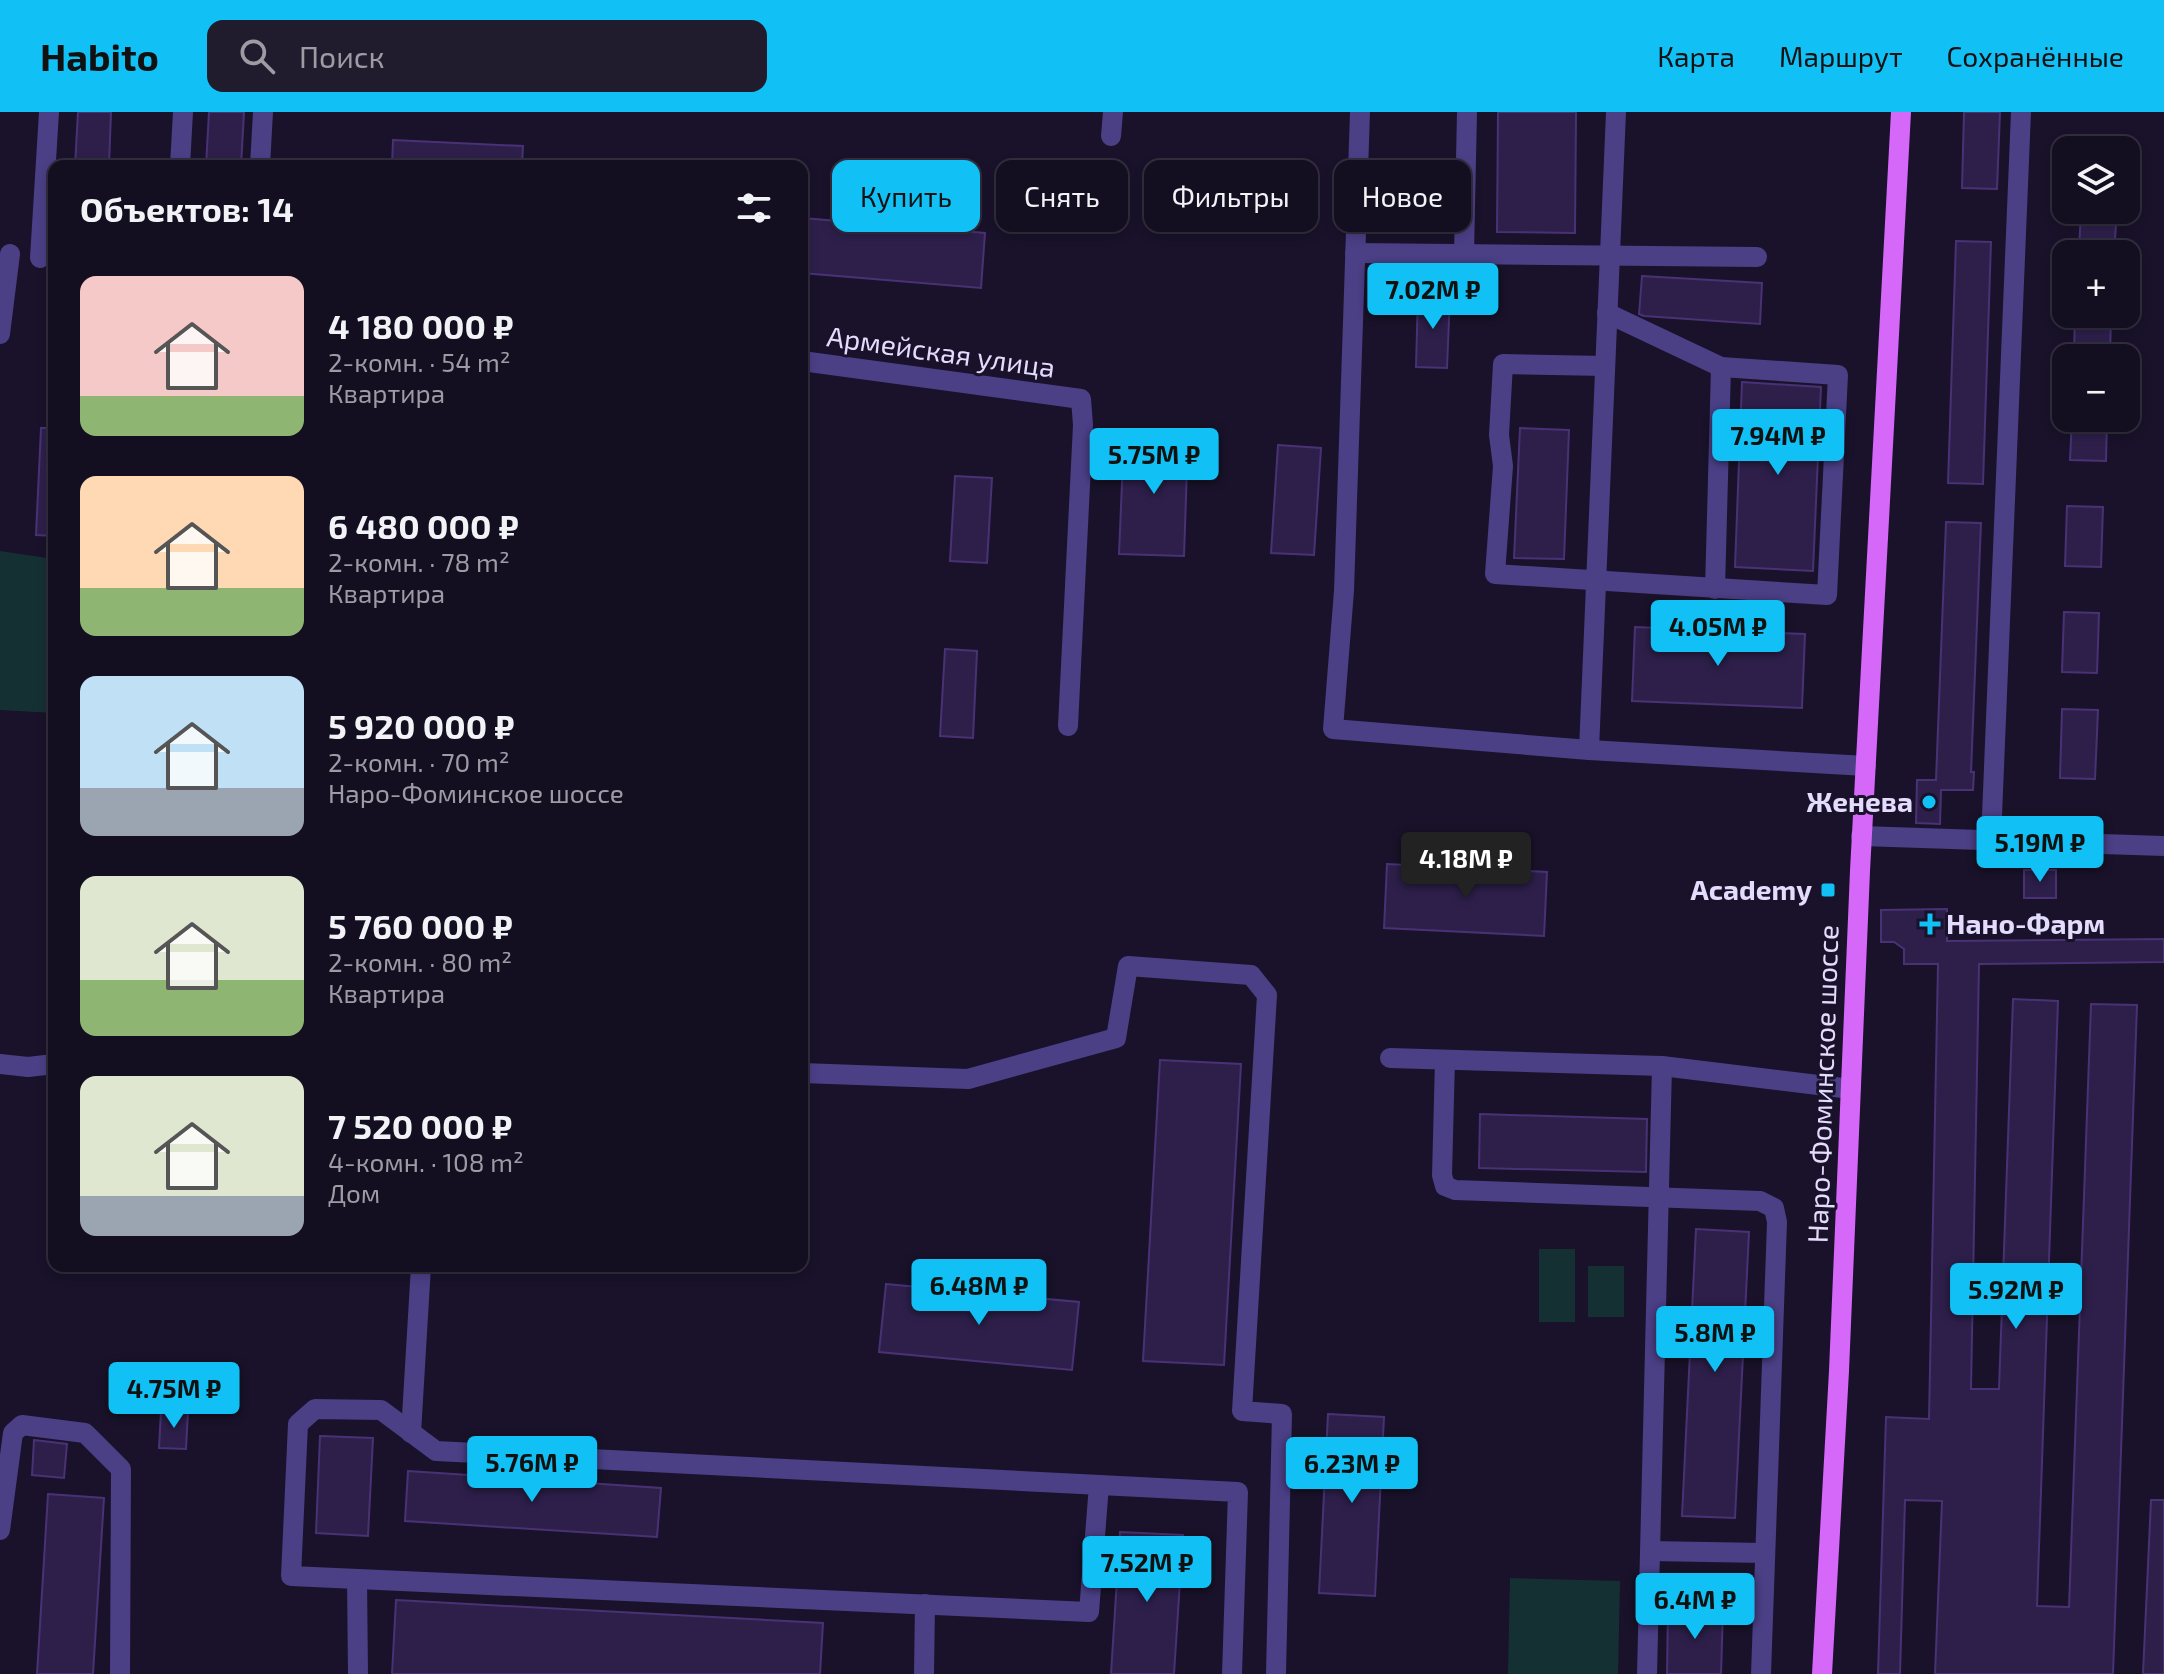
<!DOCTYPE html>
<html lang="ru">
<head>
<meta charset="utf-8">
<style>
  :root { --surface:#130e20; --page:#201c2d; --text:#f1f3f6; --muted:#9d9ca5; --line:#322e3e; --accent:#11c0f5 }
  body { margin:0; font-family:"Exo 2",sans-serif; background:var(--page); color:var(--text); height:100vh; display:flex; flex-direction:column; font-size:30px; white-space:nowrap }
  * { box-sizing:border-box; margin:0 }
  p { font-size:26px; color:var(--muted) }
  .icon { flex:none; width:44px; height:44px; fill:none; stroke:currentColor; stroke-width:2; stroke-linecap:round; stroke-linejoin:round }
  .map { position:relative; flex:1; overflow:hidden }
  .details { position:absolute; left:48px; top:48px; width:760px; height:1112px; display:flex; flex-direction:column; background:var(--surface); border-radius:16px; box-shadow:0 4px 12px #0003,0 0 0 2px var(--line) }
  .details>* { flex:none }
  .guide { position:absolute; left:832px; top:48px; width:760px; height:72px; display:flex; gap:16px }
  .controls { position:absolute; left:2052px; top:24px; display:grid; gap:16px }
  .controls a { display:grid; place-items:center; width:88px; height:88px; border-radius:16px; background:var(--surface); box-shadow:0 4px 12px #0003,0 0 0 2px var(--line); font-size:40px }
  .price { position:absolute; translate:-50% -68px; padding:0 18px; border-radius:8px; background:var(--accent); color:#111; font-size:26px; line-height:52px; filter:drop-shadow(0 2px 4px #0008) }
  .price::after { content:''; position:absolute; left:50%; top:48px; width:24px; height:18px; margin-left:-12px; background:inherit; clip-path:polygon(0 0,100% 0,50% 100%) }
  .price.on { background:#222; color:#fff }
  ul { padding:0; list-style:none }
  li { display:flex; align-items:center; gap:24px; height:200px; padding:0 32px }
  li span { display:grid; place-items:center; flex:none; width:224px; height:160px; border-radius:16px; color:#555 }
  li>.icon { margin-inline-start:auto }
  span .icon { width:96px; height:96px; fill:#fffc; stroke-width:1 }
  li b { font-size:34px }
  h2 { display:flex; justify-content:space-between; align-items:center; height:96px; padding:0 32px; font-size:34px }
  .chip { padding:0 28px; border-radius:16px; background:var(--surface); box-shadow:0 4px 12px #0003,0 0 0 2px var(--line); font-size:28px; line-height:72px }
  .chip.on { background:var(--accent); color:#111 }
  header { display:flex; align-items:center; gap:48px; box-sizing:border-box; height:112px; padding:0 40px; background:var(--accent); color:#111 }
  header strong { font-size:38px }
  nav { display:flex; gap:44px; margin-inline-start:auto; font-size:28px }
  .search { width:560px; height:72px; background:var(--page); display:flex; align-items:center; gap:20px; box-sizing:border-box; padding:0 28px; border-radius:16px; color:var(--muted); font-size:30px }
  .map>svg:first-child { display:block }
  .green { fill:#153033 }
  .building { fill:#2d1f4a; stroke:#483275; stroke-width:2 }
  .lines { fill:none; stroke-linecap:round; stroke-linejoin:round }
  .minor { stroke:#4b3f86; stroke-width:20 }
  .major { stroke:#d568f9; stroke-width:20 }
  .poi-dot { fill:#11c0f5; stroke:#19122a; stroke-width:3 }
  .labels { text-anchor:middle; stroke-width:6; stroke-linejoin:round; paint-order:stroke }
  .street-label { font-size:28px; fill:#e4dcfd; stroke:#19122a }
  .poi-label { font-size:28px; font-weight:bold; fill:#e4dcfd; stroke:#19122a; text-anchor:end }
</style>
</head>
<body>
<header>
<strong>Habito</strong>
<div class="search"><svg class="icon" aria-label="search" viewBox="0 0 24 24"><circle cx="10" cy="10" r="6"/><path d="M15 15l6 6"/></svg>Поиск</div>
<nav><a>Карта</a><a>Маршрут</a><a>Сохранённые</a></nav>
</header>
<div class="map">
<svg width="2164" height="1562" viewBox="0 0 2164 1562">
  <rect width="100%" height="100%" fill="#19122a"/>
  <!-- green -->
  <g class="green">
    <polygon points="0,439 54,447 54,601 0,598"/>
    <rect x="1539" y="1137" width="36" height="73"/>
    <rect x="1588" y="1154" width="36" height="51"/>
    <polygon points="1510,1466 1620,1469 1618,1562 1508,1562"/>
  </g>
  <!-- building -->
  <g class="building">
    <polygon points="78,0 111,0 109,54 75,54"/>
    <polygon points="209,0 244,0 241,54 206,54"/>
    <polygon points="1498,0 1576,0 1575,121 1497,120"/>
    <polygon points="1964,0 2000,0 1997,77 1962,76"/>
    <polygon points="393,28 523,34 522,54 392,54"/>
    <polygon points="2081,98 2117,98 2114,141 2079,139"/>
    <polygon points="802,106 985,121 981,176 802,161"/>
    <polygon points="1956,129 1991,130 1983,372 1948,371"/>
    <polygon points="1642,164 1762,171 1760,212 1644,204 1639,202"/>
    <polygon points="1418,182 1450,183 1447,256 1416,255"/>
    <polygon points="2075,202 2111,202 2110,244 2074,242"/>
    <polygon points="1742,270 1821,275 1813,459 1735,455"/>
    <polygon points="2072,306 2107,306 2106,349 2070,348"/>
    <polygon points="41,316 54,316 54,424 36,423"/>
    <polygon points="1520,316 1569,318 1564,447 1514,446"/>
    <polygon points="1124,324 1188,326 1184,444 1119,442"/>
    <polygon points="1278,333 1321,336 1314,443 1271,441"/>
    <polygon points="955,364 992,366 987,451 950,449"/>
    <polygon points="2067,394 2103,395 2101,455 2065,454"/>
    <polygon points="1946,410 1981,411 1971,660 1974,660 1973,678 1941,678 1940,712 1916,711 1917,668 1936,668"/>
    <polygon points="2064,500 2099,501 2097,561 2062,560"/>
    <polygon points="1635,515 1805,522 1802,596 1632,589"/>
    <polygon points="945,537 977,539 973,626 940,624"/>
    <polygon points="2062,597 2098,598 2095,667 2060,666"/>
    <polygon points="1387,752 1547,760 1544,824 1384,816"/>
    <rect x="2024" y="758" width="32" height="28"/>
    <polygon points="1947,797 1947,829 2164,827 2164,850 1979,852 1971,1277 1999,1277 2013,887 2058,889 2037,1494 2069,1495 2091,892 2137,893 2113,1562 1935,1562 1942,1389 1905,1388 1900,1562 1878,1562 1886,1305 1929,1307 1938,852 1904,852 1904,837 1894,830 1881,830 1881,798"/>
    <polygon points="1160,948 1241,952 1224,1253 1143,1249"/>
    <polygon points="1480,1002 1647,1007 1646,1060 1479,1056"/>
    <polygon points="1696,1117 1749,1120 1735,1406 1682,1404"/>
    <polygon points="886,1172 1079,1190 1072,1258 879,1240"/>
    <polygon points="161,1298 188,1299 186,1337 159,1336"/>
    <polygon points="1328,1302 1384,1305 1375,1484 1319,1481"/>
    <polygon points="320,1324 373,1326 368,1424 316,1421"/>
    <polygon points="34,1328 67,1332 64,1366 32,1363"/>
    <polygon points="408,1359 661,1376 657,1425 405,1409"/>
    <polygon points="48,1382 104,1386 93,1562 37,1562"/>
    <polygon points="2151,1388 2164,1388 2164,1562 2143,1562"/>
    <polygon points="1120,1420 1183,1423 1174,1562 1111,1562"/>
    <polygon points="396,1488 823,1511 820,1562 392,1562"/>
    <polygon points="1668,1496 1723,1497 1721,1562 1667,1562"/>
  </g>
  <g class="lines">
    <!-- minor -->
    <g class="minor">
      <polyline points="1360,0 1344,479 1333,617 1589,638 1866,654"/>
      <polyline points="1111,24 1113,0"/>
      <polyline points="180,54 183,0"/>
      <polyline points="260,54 263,0"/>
      <polyline points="1355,141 1757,145"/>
      <polyline points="1464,142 1467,0"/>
      <polyline points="40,146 49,0"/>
      <polyline points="0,222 10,142"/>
      <polyline points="802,249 1081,287 1083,313 1068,614"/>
      <polyline points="1605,254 1503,252 1499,323 1503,354 1495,462 1827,483 1838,263 1721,255 1607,201"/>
      <polyline points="1715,477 1721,255"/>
      <polyline points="1589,638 1616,0"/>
      <polyline points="1861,724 2164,734"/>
      <polyline points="1991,728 2021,0"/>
      <polyline points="1390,946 1662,954 1851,977"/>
      <polyline points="1445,948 1442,1063 1445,1074 1455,1078 1760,1089 1774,1096 1777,1110 1761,1562"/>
      <polyline points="0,952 28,955 54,952"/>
      <polyline points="802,961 968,967 1116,926 1128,854 1251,863 1267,883 1242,1299 1282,1302 1276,1562"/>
      <polyline points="411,1321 421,1154"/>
      <polyline points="1099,1373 1089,1500 291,1464 298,1312 315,1297 381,1298 436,1339 1238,1380 1232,1562"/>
      <polyline points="0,1418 13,1321 22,1313 85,1321 121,1357 120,1562"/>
      <polyline points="1650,1439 1765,1441"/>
      <polyline points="357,1467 358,1562"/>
      <polyline points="924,1562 925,1492"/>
      <polyline points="1647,1562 1662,954"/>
    </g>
    <!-- major -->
    <polyline class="major" points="1822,1562 1839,1259 1860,759 1901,0"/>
  </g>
  <!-- markers -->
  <g class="poi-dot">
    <circle cx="1929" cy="690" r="8"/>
    <rect x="1820" y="770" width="16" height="16" rx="4"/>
    <path d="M1926 800h8v8h8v8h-8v8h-8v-8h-8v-8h8z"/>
  </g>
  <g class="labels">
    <!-- street labels -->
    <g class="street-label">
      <text transform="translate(941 240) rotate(8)" y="10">Армейская улица</text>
      <text transform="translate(1823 972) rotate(-88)" y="10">Наро-Фоминское шоссе</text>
    </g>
    <!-- poi labels -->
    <g class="poi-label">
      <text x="1913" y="700">Женева</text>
      <text x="1812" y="788">Academy</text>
      <text x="1946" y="822" text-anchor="start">Нано-Фарм</text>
    </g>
  </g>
</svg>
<div class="controls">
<a><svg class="icon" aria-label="layers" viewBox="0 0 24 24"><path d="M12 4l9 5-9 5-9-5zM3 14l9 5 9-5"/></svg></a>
<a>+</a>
<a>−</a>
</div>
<b class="price" style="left:1433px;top:219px">7.02M ₽</b>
<b class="price" style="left:1778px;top:365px">7.94M ₽</b>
<b class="price" style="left:1154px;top:384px">5.75M ₽</b>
<b class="price" style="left:1718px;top:556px">4.05M ₽</b>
<b class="price" style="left:2040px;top:772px">5.19M ₽</b>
<b class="price on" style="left:1466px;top:788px">4.18M ₽</b>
<b class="price" style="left:979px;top:1215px">6.48M ₽</b>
<b class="price" style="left:2016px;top:1219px">5.92M ₽</b>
<b class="price" style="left:1715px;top:1262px">5.8M ₽</b>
<b class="price" style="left:174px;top:1318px">4.75M ₽</b>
<b class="price" style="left:532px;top:1392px">5.76M ₽</b>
<b class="price" style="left:1352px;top:1393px">6.23M ₽</b>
<b class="price" style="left:1147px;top:1492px">7.52M ₽</b>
<b class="price" style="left:1695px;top:1529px">6.4M ₽</b>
<div class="guide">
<a class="chip on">Купить</a>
<a class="chip">Снять</a>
<a class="chip">Фильтры</a>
<a class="chip">Новое</a>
</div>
<section class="details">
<h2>Объектов: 14<svg class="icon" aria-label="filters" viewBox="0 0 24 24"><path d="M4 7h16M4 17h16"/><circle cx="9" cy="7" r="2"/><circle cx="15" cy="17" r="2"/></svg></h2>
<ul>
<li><span style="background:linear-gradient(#f6c9c9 75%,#8fb573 0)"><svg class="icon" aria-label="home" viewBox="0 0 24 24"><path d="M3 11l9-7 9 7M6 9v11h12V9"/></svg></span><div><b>4 180 000 ₽</b><p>2-комн. · 54 m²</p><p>Квартира</p></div></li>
<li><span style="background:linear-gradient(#ffd9b3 70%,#8fb573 0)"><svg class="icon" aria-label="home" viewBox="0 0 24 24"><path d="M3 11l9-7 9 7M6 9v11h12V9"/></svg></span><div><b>6 480 000 ₽</b><p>2-комн. · 78 m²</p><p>Квартира</p></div></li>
<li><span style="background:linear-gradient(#bfe0f5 70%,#9aa5b1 0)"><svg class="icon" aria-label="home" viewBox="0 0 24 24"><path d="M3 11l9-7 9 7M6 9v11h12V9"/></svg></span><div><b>5 920 000 ₽</b><p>2-комн. · 70 m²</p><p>Наро-Фоминское шоссе</p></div></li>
<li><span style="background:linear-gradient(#dfe7d0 65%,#8fb573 0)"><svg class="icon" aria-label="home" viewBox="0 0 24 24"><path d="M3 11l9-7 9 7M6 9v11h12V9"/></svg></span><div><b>5 760 000 ₽</b><p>2-комн. · 80 m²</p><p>Квартира</p></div></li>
<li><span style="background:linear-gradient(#dfe7d0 75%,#9aa5b1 0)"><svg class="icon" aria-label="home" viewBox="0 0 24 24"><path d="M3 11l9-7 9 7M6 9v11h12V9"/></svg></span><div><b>7 520 000 ₽</b><p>4-комн. · 108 m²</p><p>Дом</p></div></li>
</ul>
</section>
</div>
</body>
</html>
